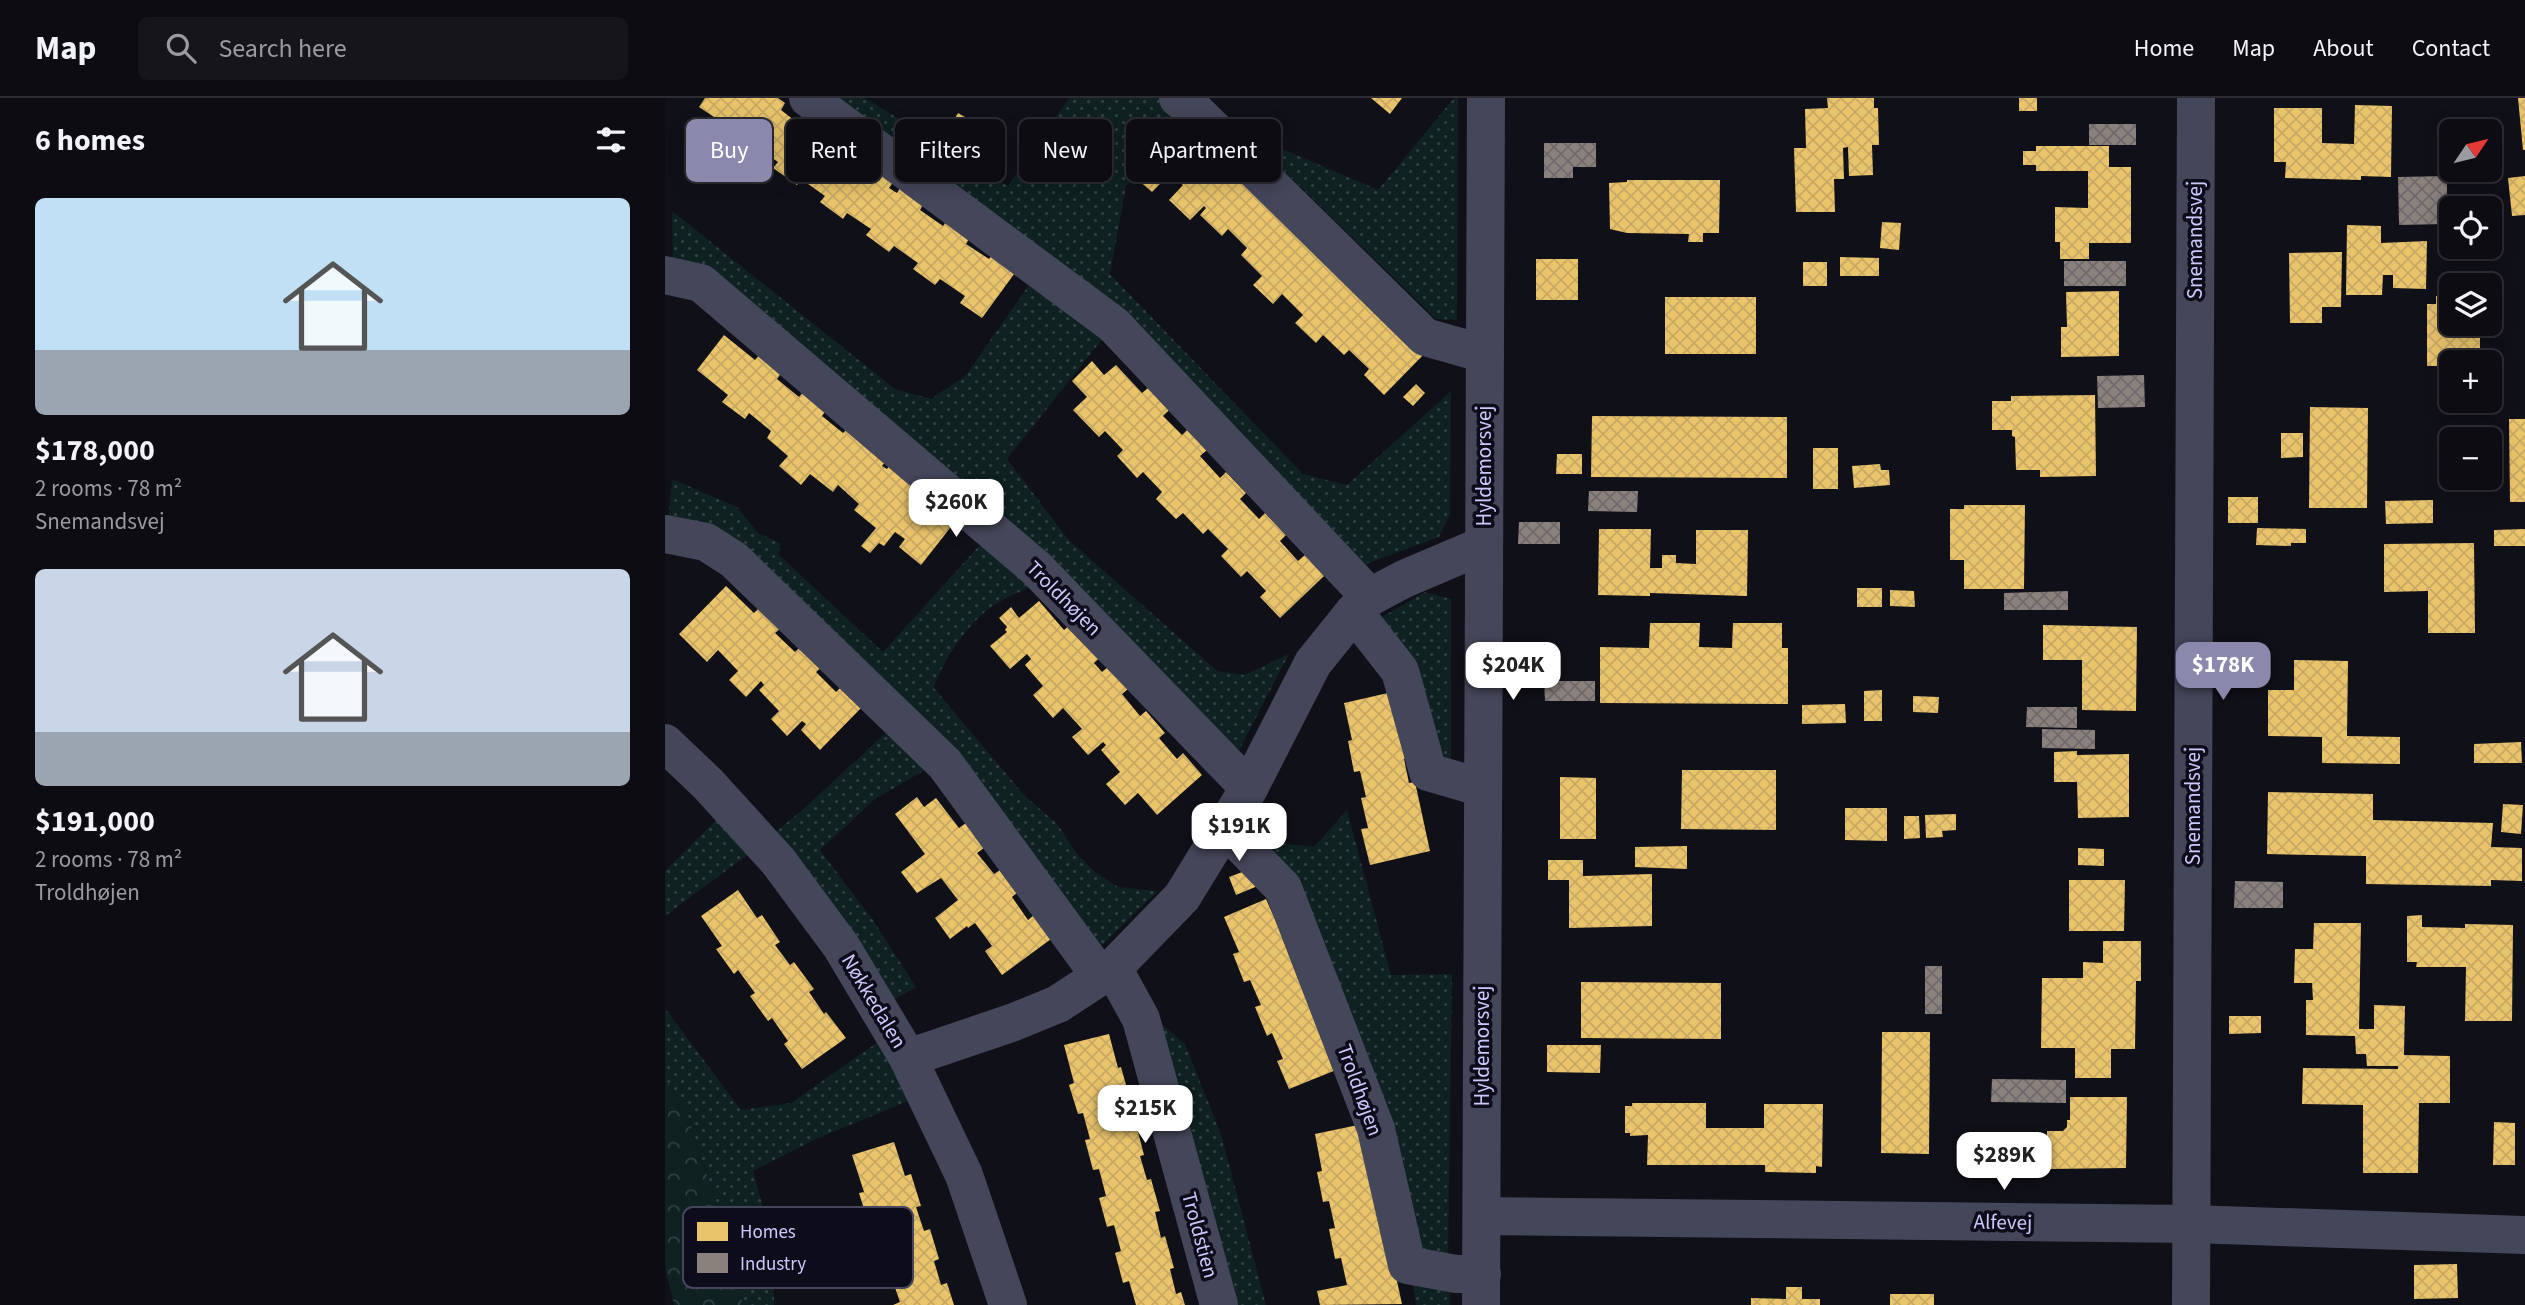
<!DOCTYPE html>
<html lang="en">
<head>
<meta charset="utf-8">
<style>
  :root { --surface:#0c0c12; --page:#15151b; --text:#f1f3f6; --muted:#9a9b9f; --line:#2c2c32; --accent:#8a88ac }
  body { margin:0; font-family:"Source Sans 3",sans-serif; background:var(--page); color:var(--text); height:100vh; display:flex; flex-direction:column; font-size:26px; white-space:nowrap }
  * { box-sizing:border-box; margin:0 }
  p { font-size:23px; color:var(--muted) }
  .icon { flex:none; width:38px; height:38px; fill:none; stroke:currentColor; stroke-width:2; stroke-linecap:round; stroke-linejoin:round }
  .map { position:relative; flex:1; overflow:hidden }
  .panel { display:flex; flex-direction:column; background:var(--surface); width:665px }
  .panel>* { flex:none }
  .banner { position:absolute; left:21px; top:21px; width:665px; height:63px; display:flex; gap:14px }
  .needle { width:46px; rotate:55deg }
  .buttons { position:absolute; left:1774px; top:21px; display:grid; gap:14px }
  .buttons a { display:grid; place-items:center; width:63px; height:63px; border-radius:10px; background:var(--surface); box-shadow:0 4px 18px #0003,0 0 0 2px var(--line); font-size:35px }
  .price { position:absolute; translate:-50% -60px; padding:0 16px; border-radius:14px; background:#fff; color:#222; font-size:23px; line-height:46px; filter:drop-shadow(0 2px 4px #0008) }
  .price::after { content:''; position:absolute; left:50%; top:42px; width:21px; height:16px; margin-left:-10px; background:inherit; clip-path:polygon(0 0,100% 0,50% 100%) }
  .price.current { background:var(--accent); color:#fff }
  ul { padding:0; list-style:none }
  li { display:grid; align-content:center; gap:14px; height:371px; padding:0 35px }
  li span { display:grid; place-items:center; height:217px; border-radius:10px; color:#555 }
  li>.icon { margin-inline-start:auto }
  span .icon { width:126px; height:126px; fill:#fffc; stroke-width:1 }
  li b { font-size:30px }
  h2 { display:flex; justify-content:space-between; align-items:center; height:84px; padding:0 35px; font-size:30px }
  .chip { padding:0 24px; border-radius:10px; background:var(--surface); box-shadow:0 4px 18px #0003,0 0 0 2px var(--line); font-size:24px; line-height:63px }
  .chip.current { background:var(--accent); color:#fff }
  header { display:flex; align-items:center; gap:42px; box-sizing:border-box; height:98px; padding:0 35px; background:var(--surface); border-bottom:2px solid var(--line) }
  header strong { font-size:33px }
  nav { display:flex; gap:38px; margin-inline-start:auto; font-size:24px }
  .search { width:490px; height:63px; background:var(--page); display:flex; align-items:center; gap:18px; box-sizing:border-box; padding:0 24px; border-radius:10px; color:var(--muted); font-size:26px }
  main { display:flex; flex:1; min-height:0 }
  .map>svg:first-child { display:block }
  .forest { fill:url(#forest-crowns) }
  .park { fill:url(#park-dots) }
  .homes { fill:url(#homes-cross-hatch) }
  .industry { fill:url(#industry-cross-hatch) }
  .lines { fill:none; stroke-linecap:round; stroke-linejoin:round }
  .minor { stroke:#444659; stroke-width:38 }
  .labels { text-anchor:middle; stroke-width:7; stroke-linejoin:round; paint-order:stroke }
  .street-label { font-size:21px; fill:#cbc9fc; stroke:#0d0c1b }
  .key { fill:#0d0c1b; stroke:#46455e; stroke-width:2 }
  .key-label { font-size:19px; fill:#cbc9fc }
</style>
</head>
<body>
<header>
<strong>Map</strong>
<div class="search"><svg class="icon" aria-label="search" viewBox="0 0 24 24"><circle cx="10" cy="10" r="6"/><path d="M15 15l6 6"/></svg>Search here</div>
<nav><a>Home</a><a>Map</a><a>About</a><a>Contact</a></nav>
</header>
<main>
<section class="panel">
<h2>6 homes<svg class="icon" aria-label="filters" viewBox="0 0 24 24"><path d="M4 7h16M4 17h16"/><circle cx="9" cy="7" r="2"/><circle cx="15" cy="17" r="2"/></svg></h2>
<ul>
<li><span style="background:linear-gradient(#bfe0f5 70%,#9aa5b1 0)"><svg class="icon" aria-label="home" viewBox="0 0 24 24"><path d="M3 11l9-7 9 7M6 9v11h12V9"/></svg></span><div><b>$178,000</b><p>2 rooms · 78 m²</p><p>Snemandsvej</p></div></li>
<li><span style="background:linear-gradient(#c9d6e8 75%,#9aa5b1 0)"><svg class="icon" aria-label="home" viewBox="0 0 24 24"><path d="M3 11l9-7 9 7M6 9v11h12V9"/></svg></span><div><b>$191,000</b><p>2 rooms · 78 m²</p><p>Troldhøjen</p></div></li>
</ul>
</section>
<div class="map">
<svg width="1860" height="1207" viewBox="0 0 1860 1207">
  <defs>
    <pattern id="forest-crowns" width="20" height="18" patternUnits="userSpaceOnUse" patternTransform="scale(1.75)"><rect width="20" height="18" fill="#0f2121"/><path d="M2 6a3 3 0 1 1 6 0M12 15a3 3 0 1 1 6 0" fill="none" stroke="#314042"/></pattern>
    <pattern id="park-dots" width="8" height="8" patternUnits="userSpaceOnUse" patternTransform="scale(1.75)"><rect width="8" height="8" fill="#0f2121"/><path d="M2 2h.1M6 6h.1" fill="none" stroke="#314042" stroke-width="1.8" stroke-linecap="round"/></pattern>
    <pattern id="homes-cross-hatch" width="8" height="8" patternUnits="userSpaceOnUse" patternTransform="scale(1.75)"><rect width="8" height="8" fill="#e9c46a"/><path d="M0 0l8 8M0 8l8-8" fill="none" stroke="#c7a964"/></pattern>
    <pattern id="industry-cross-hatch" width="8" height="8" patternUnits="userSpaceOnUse" patternTransform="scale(1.75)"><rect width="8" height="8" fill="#8a817c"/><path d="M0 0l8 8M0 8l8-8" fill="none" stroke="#6f696b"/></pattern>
  </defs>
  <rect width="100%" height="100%" fill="#101018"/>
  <!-- forest -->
  <polygon class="forest" points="0,980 22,1014 69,1162 78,1207 9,1207 0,1170"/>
  <!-- park -->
  <g class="park">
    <polygon points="166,0 200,0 343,88 404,0 493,0 527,27 461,88 445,176 638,376 682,387 786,293 785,417 774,439 690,470 456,222"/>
    <polygon points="789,0 793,0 792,222 771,221 603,57 613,49 713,92"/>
    <polygon points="7,113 230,291 266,301 301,277 366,184 439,239 342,361 403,441 552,573 579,577 624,556 566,668 8,171"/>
    <path d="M7 381 72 409 93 435 115 445 114 457 218 554 323 438 373 486C355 494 335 501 320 514 301 529 275 567 269 590L359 697 393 727 412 756 430 774 453 789 493 793 430 854 288 657 3 425Z"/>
    <polygon points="760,494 786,501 786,674 744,573 717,519"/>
    <polygon points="226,630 265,669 210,701 155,752 208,822 251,889 214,911 97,746 0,818 0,773 64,709 97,745 135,714"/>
    <polygon points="682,712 726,877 787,876 783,1167 749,1154 587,742 649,749"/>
    <polygon points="0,910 76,1012 126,1005 227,934 260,996 151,1041 88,1073 109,1149 109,1207 78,1207 69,1162 22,1014 0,980"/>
    <polygon points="493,923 520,946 556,1036 601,1207 572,1207"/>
    <polygon points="747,1180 785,1188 785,1207 751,1207"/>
  </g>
  <!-- homes -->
  <g class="homes">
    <polygon points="40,0 113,0 120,5 116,12 138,29 142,22 166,38 162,45 185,61 189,55 235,75 224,90 232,95 236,88 259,105 255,112 278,128 282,122 305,139 301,146 324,161 329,155 352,172 317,220 295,205 300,198 275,181 270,187 248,171 253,165 229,148 224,154 201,137 206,131 182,115 178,121 155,104 160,98 136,81 132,87 108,70 113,64 90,48 85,54 62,37 67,31 34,9"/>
    <polygon points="706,0 737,0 725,16"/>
    <polygon points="1162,0 1209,0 1209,10 1213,10 1214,47 1207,47 1208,77 1184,78 1183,49 1178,50 1179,81 1169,81 1170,114 1131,114 1129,50 1141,50 1140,11 1163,10"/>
    <rect x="1354" y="0" width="18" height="13"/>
    <polygon points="1853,0 1860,0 1860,52 1858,52"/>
    <polygon points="1690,7 1727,8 1726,79 1696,78 1696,82 1620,80 1621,64 1609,64 1609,10 1657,10 1657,45 1689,46"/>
    <polygon points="293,15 309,24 298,43 282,34"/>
    <polygon points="509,45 523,57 487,94 473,82"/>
    <polygon points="1371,48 1444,48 1444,69 1466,69 1466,145 1424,145 1424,161 1395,161 1395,144 1390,144 1390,109 1423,110 1423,73 1371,73 1371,67 1358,67 1358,53 1371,53"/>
    <polygon points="544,52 762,253 719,297 699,277 704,271 684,252 679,257 658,237 651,245 630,225 638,217 617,196 608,206 588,187 597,178 576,157 582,150 563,131 557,138 535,117 541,110 539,108 525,122 504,102 518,87 514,84"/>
    <polygon points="1860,78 1860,117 1847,118 1843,80"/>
    <polygon points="962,82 1055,82 1054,135 1038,135 1038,144 1023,144 1024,136 962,135 945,131 944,85 962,84"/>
    <polygon points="1217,124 1236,125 1234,152 1215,150"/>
    <polygon points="1682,127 1716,128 1716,145 1762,143 1761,191 1728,190 1728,177 1718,177 1717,197 1681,197"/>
    <polygon points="1677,154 1676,209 1657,209 1657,225 1625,225 1624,155"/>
    <polygon points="1175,159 1214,160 1214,178 1175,178"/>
    <rect x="871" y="161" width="42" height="41"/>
    <rect x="1138" y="164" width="24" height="24"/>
    <polygon points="1454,193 1454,258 1396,259 1396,229 1402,229 1401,194"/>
    <polygon points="1771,198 1787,198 1787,226 1815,226 1815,264 1787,264 1787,268 1762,268 1762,206 1771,206"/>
    <rect x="1000" y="199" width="91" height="57"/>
    <polygon points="59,237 90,262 95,256 117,274 112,281 134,299 139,293 162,311 157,318 178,335 183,330 229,353 217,368 222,371 226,366 249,384 244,390 266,408 271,402 293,420 256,467 234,449 240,441 230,434 219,448 214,445 205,455 196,448 211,430 189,412 194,406 173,387 168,394 145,376 136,387 114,368 123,358 102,340 106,333 84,315 80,321 57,304 63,297 32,272"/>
    <polygon points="427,263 439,277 451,267 477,295 483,290 504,312 498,318 517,337 522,332 542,352 535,358 555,380 561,374 581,395 575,401 594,421 600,415 621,437 615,443 633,463 640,457 659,478 615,520 595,499 601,493 582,473 576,479 556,458 563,451 543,431 538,436 518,415 511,421 491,401 497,394 478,374 472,380 452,358 458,352 440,333 434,339 408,312 422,299 407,283"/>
    <polygon points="751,286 760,295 748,308 738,299"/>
    <polygon points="1430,297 1431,378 1375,379 1375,372 1351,372 1350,339 1347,338 1347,332 1327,332 1327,303 1346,303 1346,298"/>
    <polygon points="1645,309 1703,310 1702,410 1644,410"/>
    <polygon points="927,318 1122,319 1122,380 926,379"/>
    <polygon points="1844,321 1860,321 1860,404 1845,404"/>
    <polygon points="1616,335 1638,335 1638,359 1616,360"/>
    <rect x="1148" y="350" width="25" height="41"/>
    <polygon points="892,356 917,356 917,376 891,376"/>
    <polygon points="1215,366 1216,372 1224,372 1225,387 1189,390 1187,368"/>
    <rect x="1563" y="399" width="30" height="26"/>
    <polygon points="1768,402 1768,425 1721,426 1720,403"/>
    <polygon points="1299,407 1360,407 1359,491 1299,491 1299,462 1285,462 1285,411 1299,411"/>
    <polygon points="1592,430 1641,431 1641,445 1626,445 1626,448 1591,447"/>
    <polygon points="934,431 986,431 985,470 997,470 997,457 1011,457 1011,465 1031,466 1031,432 1083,432 1082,498 985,495 985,498 933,497"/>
    <polygon points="1860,431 1860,448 1829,448 1829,432"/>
    <polygon points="1809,445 1810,535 1763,535 1763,493 1719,494 1719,446"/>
    <polygon points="61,488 89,515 95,509 116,530 110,535 130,554 136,548 157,569 151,574 171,594 177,588 198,608 155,652 136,632 141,626 137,623 122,638 106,621 114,613 94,592 99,587 96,583 81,599 64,582 73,573 53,552 42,564 14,536"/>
    <rect x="1192" y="490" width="25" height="19"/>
    <polygon points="1225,492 1249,493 1250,509 1225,508"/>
    <polygon points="374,503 399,532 406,526 441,554 429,565 437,574 443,569 463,591 457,596 475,618 481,613 500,635 494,640 512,661 518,655 537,677 492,717 473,695 460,707 441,686 455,674 436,652 441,647 438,644 423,657 407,639 417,631 398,610 388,620 368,597 378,588 360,567 366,561 362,556 345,571 325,548 342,534 340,532 342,529 334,520 346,509 354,520"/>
    <polygon points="985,525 1035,525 1034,549 1067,550 1068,525 1117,525 1117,550 1123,550 1123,606 935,605 935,549 984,550"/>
    <polygon points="1378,527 1472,529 1471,613 1417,612 1417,562 1378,562"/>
    <polygon points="1629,562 1683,563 1682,638 1735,639 1735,666 1657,665 1657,639 1603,638 1603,592 1629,592"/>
    <polygon points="1217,592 1217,623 1199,623 1199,593"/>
    <polygon points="723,595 744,660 739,661 744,685 750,684 765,753 705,767 696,731 703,730 696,700 701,699 695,673 689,674 683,643 687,642 679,605"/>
    <polygon points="1248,598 1274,599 1273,615 1248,614"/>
    <polygon points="1180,606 1181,625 1137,626 1137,607"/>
    <polygon points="1856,644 1857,665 1809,665 1809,646"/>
    <polygon points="1412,653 1412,657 1464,656 1464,719 1413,720 1412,684 1389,684 1389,654"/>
    <polygon points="1017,672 1111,672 1111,732 1016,731"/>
    <polygon points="895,679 931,680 931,741 895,741"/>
    <polygon points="1603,694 1708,696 1708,722 1828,725 1826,749 1857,750 1857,783 1826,782 1826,788 1701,786 1701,758 1602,756"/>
    <polygon points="252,699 259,709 271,700 294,730 301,725 319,750 312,755 329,776 335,772 352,795 347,799 363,822 369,817 386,841 337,877 320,853 327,848 310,825 303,830 302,828 285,841 270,820 293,802 276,780 252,795 236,774 260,756 230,716"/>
    <polygon points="1838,706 1858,707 1856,736 1836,734"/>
    <polygon points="1180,710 1222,710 1222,743 1180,742"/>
    <polygon points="1291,716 1291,732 1277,733 1278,739 1261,740 1260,717"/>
    <polygon points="1239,718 1254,718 1255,740 1239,741"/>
    <polygon points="1022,748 1022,771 970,769 970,749"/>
    <polygon points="1413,750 1439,751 1439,768 1413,767"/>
    <polygon points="883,762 918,762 918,778 987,776 987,828 904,830 904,782 883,782"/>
    <polygon points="588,770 595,787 571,797 564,779"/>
    <polygon points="1404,782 1460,782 1459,833 1404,833"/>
    <polygon points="73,792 92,820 97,817 115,844 110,847 125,867 129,864 149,891 144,894 159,916 161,914 181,940 137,971 119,946 123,943 107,920 103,923 85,898 90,895 73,872 69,876 51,851 57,848 36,818"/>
    <polygon points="601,801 676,970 624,991 612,963 618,961 607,935 602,938 590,909 596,907 585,882 579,884 568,856 574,854 559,819"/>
    <polygon points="1757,817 1757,829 1800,830 1800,826 1848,827 1847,923 1800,923 1801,869 1751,869 1752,864 1742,864 1742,818"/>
    <polygon points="1649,825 1696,825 1694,931 1709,931 1709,907 1740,908 1739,957 1785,958 1785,1005 1754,1005 1753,1075 1698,1075 1698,1007 1637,1006 1638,970 1733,971 1733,968 1702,968 1701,956 1691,956 1690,938 1641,937 1641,902 1648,902 1647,885 1629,885 1630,851 1648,851"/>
    <polygon points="1438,843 1476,843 1476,883 1471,883 1470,951 1446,951 1446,980 1410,980 1410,950 1376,950 1377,880 1418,880 1418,864 1438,865"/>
    <polygon points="916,884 1056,885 1056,941 916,940"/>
    <polygon points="1564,918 1596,918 1596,935 1564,936"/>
    <polygon points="1217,934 1265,934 1264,1056 1216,1055"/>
    <polygon points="444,936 453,970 456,969 465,1001 459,1003 466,1027 471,1026 479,1057 475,1058 482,1082 486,1081 495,1113 490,1114 496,1140 500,1138 509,1170 505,1171 511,1196 516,1194 520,1207 471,1207 464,1183 458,1185 450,1155 456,1153 449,1127 442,1129 434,1100 441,1098 434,1071 428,1072 420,1042 425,1041 418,1015 413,1016 404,987 409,985 399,947"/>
    <polygon points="882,947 936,947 935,975 882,974"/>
    <polygon points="1405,999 1462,999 1461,1070 1382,1071 1382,1033 1398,1033 1402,1029 1402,1022 1405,1022"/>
    <polygon points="967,1005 1041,1005 1041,1030 1099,1030 1099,1006 1158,1006 1157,1069 1151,1068 1151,1075 1100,1074 1100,1067 982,1067 983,1037 965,1038 965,1035 960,1035 960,1008 967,1008"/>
    <polygon points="1829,1024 1850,1025 1850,1067 1828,1067"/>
    <polygon points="693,1027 730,1174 737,1206 655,1207 652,1193 682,1187 676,1160 670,1161 664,1131 670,1130 664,1103 658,1104 652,1074 657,1073 650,1036"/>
    <polygon points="229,1044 240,1078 246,1076 256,1108 251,1109 259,1133 265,1131 274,1161 269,1163 276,1187 282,1185 289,1207 228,1207 235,1204 226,1178 203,1185 194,1157 217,1150 208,1122 203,1124 194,1095 199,1094 187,1057"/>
    <polygon points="1792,1166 1793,1200 1749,1201 1749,1167"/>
    <polygon points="1121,1189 1137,1189 1137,1201 1155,1201 1155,1207 1086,1207 1086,1200 1121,1201"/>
    <rect x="1225" y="1196" width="44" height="11"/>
  </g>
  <!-- industry -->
  <g class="industry">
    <rect x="1424" y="26" width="47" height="21"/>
    <polygon points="879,45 931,45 931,69 908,69 908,80 879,80"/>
    <polygon points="1782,78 1782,126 1734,127 1733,79"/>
    <rect x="1399" y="163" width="62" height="25"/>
    <polygon points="1479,277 1480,309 1433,310 1432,278"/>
    <polygon points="924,393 973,393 972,414 923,413"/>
    <polygon points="854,424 895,424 895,446 853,446"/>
    <polygon points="1403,493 1403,512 1339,512 1339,495"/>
    <polygon points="879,583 930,583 930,603 880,603"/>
    <polygon points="1362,609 1412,609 1412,630 1361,629"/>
    <polygon points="1377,631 1430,632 1430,651 1377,650"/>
    <polygon points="1570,783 1618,784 1618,810 1569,810"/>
    <rect x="1260" y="868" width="17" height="48"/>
    <polygon points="1327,981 1401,982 1401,1005 1326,1004"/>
  </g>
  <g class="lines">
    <!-- minor -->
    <g class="minor">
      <polyline points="143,0 449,227 705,499"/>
      <polyline points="513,0 529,12 760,239 820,256"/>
      <polyline points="0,177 36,185 371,470 584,690"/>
      <polyline points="0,436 41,444 69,462 280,666 435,878"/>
      <polyline points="689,514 735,573 763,674 818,690"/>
      <polyline points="0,645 43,686 113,763 176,848 243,960 299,1077 343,1207"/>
      <polyline points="560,730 618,790 711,1031 742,1167 791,1176 817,1176"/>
      <polyline points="448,870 476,921 554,1207"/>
      <polyline points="243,960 349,924 393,906 448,870 517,799 584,690 648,565 689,514 705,499 739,481 819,447"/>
      <polyline points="817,1118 1526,1126 1860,1137"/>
      <polyline points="816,1207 821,0"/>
      <polyline points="1526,1207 1531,0"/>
    </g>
  </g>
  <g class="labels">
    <!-- street labels -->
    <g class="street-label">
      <text transform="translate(1530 142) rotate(-90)" y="7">Snemandsvej</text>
      <text transform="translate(819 368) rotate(-90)" y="7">Hyldemorsvej</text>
      <text transform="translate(399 500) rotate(45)" y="7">Troldhøjen</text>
      <text transform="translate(1528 708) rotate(-90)" y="7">Snemandsvej</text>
      <text transform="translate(209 903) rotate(59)" y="7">Nøkkedalen</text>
      <text transform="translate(817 948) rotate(-90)" y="7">Hyldemorsvej</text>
      <text transform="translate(695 992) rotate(70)" y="7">Troldhøjen</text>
      <text transform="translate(1338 1124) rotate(1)" y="7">Alfevej</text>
      <text transform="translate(535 1137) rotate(75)" y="7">Troldstien</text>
    </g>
  </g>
  <!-- legend -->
  <rect x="18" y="1109" width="230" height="81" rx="10" class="key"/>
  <rect x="32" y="1124" width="31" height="19" fill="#e9c46a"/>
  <rect x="32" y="1155" width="31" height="20" fill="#8a817c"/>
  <g class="key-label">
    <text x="75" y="1140">Homes</text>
    <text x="75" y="1172">Industry</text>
  </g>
</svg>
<div class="buttons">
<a><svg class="needle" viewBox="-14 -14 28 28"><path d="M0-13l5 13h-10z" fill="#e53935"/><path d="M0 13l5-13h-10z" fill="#9a9b9f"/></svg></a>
<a><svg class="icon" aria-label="locate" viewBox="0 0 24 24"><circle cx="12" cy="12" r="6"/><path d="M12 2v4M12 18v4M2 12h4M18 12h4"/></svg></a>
<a><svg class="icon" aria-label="layers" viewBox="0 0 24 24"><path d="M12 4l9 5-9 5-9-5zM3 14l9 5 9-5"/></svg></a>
<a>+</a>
<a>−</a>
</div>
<b class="price" style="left:291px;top:441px">$260K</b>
<b class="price" style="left:848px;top:604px">$204K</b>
<b class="price current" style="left:1558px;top:604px">$178K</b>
<b class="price" style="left:574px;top:765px">$191K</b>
<b class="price" style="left:480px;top:1047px">$215K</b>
<b class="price" style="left:1339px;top:1094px">$289K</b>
<div class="banner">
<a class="chip current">Buy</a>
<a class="chip">Rent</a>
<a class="chip">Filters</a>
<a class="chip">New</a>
<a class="chip">Apartment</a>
</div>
</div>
</main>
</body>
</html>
